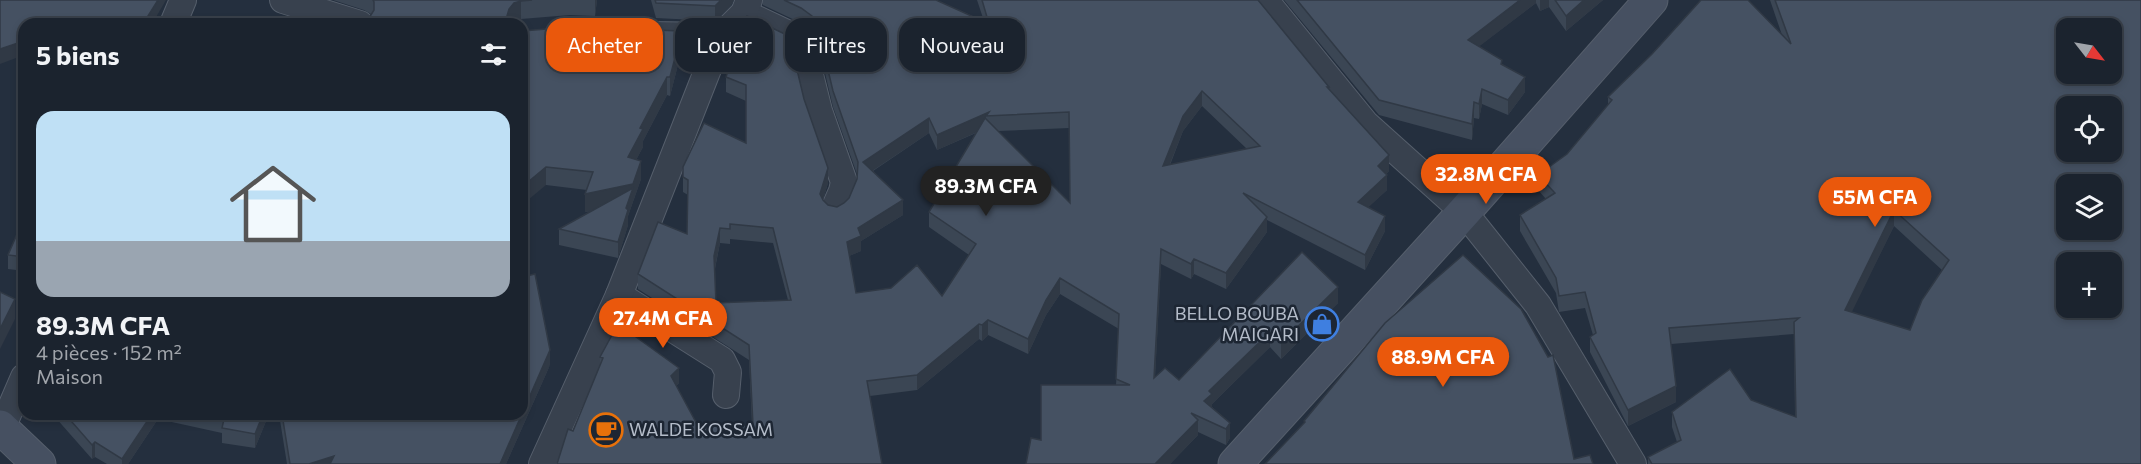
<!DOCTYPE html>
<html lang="fr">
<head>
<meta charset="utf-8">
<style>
  :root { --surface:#1b232e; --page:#242b36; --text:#f1f3f6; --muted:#a0a4aa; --line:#39404a; --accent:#ea580c }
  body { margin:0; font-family:Commissioner,sans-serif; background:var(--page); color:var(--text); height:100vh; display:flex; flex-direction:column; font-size:22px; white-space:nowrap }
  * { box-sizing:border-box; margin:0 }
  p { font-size:20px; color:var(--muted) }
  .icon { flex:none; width:33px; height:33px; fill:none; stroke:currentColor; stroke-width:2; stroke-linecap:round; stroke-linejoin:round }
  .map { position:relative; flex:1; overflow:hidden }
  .drawer { position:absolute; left:18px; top:18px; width:510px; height:402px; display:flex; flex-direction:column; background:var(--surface); border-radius:18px; box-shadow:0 3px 9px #0003,0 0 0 2px var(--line) }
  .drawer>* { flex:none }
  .guide { position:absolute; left:546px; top:18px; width:570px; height:54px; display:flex; gap:12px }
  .needle { width:39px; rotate:121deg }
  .buttons { position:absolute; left:2056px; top:18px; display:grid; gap:12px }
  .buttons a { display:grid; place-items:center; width:66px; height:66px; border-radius:12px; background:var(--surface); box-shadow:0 3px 9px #0003,0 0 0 2px var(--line); font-size:30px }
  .price { position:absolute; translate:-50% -51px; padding:0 14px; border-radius:21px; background:var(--accent); color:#fff; font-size:20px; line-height:39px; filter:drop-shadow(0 2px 3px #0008) }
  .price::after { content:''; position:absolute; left:50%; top:36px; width:18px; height:14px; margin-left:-9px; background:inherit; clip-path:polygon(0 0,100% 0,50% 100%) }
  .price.active { background:#222; color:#fff }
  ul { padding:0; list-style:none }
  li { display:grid; align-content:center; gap:12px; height:318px; padding:0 18px }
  li span { display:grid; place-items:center; height:186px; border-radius:18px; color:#555 }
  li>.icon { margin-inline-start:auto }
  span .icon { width:108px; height:108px; fill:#fffc; stroke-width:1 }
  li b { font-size:26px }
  h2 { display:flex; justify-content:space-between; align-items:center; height:72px; padding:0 18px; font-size:26px }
  .tag { padding:0 21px; border-radius:18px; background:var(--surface); box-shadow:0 3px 9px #0003,0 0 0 2px var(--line); font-size:21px; line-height:54px }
  .tag.active { background:var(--accent); color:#fff }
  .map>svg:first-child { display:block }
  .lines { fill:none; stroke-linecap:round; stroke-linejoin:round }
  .street-casing { stroke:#565f6c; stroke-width:28 }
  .secondary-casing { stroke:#565f6c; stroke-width:35 }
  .street { stroke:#38414e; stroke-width:26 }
  .secondary { stroke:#465061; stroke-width:33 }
  .wall { fill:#3b4654; fill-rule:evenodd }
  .shaded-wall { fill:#303945 }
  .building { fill:#455162; stroke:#303945; stroke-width:1.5; fill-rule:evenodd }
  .labels { text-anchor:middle; stroke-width:5; stroke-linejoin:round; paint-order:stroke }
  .poi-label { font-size:18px; fill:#b4bcc9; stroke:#1d2633; text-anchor:end }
</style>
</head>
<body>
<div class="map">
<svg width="2141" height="464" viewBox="0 0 2141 464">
  <rect width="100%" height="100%" fill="#242f3e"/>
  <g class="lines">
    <!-- street casing -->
    <g class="street-casing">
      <g id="street">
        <polyline points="283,0 360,24"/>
        <polyline points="1265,0 1366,124 1464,212 1538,305 1633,464"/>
        <polyline points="744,13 795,37 802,43 819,111 844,182 842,191 835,207"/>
        <polyline points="173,24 183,0"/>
        <polyline points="648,35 721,36"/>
        <polyline points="619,295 722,360 728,372 726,395"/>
        <polyline points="2,428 24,377"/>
        <polyline points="542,464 619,295 721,36 744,13 749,0"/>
      </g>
    </g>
    <!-- secondary casing -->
    <g class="secondary-casing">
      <g id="secondary">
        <polyline points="0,427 39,464"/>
        <polyline points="1235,464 1464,212 1651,0"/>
      </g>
    </g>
    <!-- street -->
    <use href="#street" class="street"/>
    <!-- secondary -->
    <use href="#secondary" class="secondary"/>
  </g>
  <!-- wall -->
  <g class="wall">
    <polygon points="333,0 597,0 595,16 570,15 521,19 514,21 371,14 364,10"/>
    <polygon points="651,0 734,0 731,5 715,21 656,18"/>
    <path d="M763 0H936L984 21 977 0H1258L1329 87V90L1389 171 1386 174 1387 190 1368 207 1385 231 1365 270 1267 220V232L1226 289 1194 274 1191 279 1161 264 1155 378 1179 380 1302 252 1338 303 1281 359 1270 347 1212 404V407L1230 423V438L1226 445 1198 432V435L1170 464H1026L1041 440 1116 385 1119 329 1060 294 1046 315 1028 354 988 335 982 341 979 339 917 390 870 396 882 464 573 431 600 365V357L679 383 676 386 698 426 752 425 749 360 638 289V274L687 234 688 195 683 192V167L746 143V101L726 92V77L804 99 828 183 823 200 828 205 837 207 844 203 849 198 857 179V174L833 107 817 39 812 32 801 23 763 5ZM1202 106 1247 149 1170 165 1183 131ZM1069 128 1070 203 998 131ZM929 133 937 150 976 133 929 212V227L969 255 942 296 856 293 849 256 861 251V241L903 215 873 171ZM730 239 773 243 788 300 716 303 715 269 720 243 730 244Z"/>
    <polygon points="1284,0 1603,0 1566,31 1549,7 1540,11 1536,3 1479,46 1501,64 1525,92 1508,115 1482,104 1479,119 1474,118 1472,140 1379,115"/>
    <path d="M1770 0H2141V464H1648V457L1677 442 1672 427V412L1751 400 1795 417 1794 334 1671 344 1676 402 1628 426 1590 352V337L1593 335 1585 308 1559 312 1556 293 1520 231V215L1546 199 1538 190V175L1567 154 1608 105V97L1782 35ZM1894 226 1942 270 1910 330 1851 312Z"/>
    <polygon points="522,31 682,49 670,96 667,95 643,141 643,147 636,160 641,179 628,216 628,225 618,258 559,245 559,229 591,211 585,212 587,190 546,185"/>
    <polygon points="24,218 24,271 8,269 8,255"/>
    <polygon points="550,365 506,464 287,464 279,414 522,414"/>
    <polygon points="55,414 269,414 255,448 222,443 222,433 158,419 128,464 107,464 95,457 92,459 55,417"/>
  </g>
  <!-- shaded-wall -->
  <g class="shaded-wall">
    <polygon points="158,0 166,0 152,24 143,24"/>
    <polygon points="595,0 597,0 595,16"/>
    <polygon points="721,0 734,0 731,5 715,21 715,6"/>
    <polygon points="1520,0 1536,0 1536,3 1468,55 1468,40"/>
    <polygon points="1540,0 1549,0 1549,7 1540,11"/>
    <polygon points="1584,0 1603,0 1566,31 1566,16"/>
    <polygon points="521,1 521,19 514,21 512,24 507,24 507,16 509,9 514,3"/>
    <polygon points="94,18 94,24 76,24"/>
    <polygon points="682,31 682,49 670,96 670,77"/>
    <polygon points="24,41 24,55 0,64 0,49"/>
    <polygon points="667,77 667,95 643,141 643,147 628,175 628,157 640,128"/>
    <polygon points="1525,77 1525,92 1508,115 1508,100"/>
    <polygon points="1482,89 1482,104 1479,119 1479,104"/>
    <polygon points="1202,91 1202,106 1183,131 1163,181 1163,166 1183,116"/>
    <polygon points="1474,102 1474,118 1472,140 1472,124"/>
    <polygon points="989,112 986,116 986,128 937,150 937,135"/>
    <polygon points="929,118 929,133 863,177 863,162"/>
    <polygon points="1389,155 1389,171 1378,181 1378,166"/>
    <polygon points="641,161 641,179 628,216 628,225 618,258 618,242 627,203 585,212 585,194"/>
    <polygon points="546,167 546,185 522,205 522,187"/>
    <polygon points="828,168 828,183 820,209 820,194"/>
    <polygon points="1387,175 1387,190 1358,217 1358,202"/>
    <polygon points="903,200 903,215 861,241 861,251 847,257 847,242 858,228"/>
    <polygon points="1894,210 1894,226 1845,326 1845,310"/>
    <polygon points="1385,216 1385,231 1365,270 1365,255"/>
    <polygon points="1267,217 1267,232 1226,289 1226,273"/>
    <polygon points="720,228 720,243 714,272 714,256"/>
    <polygon points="1161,249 1161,264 1154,394 1154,378"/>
    <polygon points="1194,259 1194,274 1191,279 1191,264"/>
    <polygon points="1060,278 1060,294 1046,315 1028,354 1028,339 1046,300"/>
    <polygon points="1338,287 1338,303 1281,359 1281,343"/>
    <polygon points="15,299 15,319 0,349 0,329"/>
    <polygon points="988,320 988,335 982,341 982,325"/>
    <polygon points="979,324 979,339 917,390 917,375"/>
    <polygon points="1270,332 1270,347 1212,404 1212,409 1204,401 1209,391"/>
    <polygon points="550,350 550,365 506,464 500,464"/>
    <polygon points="679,368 679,383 671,391 671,376"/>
    <polygon points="1676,386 1676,402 1628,426 1628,410"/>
    <polygon points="152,414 158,414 158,419 128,464 122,464 122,459"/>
    <polygon points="263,414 269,414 255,448 255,434"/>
    <polygon points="1198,420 1198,435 1170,464 1155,464"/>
    <polygon points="1230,423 1230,438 1226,445 1226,429"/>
    <polygon points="95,442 95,457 92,459 92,445"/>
    <polygon points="334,456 334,464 309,464"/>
  </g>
  <!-- building -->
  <g class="building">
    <polygon points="0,0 158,0 143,24 90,24 94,18 76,24 24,24 24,41 0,49"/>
    <polygon points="373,0 532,0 521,1 514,3 509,9 507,16 510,24 367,24 369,18 374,10 374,2"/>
    <polygon points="655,0 721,0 715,6 656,3"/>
    <path d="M784 0H936L989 24 982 0H1258L1329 87H1327L1389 155 1378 166 1387 175 1358 202 1385 216 1365 255 1243 193 1267 217 1226 273 1194 259 1191 264 1161 249 1154 378 1165 368 1179 380 1302 252 1338 287 1281 343 1270 332 1209 391 1212 394 1204 401 1230 423 1226 429 1191 413 1198 420 1155 464H1026L1031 438 1041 440V385H1130L1116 379 1119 314 1060 278 1046 300 1028 339 988 320 982 325 979 324 917 375 867 381 882 464H557L568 429 573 431 603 358 600 357 618 324 679 368 671 376 698 426 753 425 749 345 638 274 658 222 687 234 688 180 683 177V167L704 123 746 143V85L726 77 744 20 747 16 789 36 804 99 828 168 820 194 823 200 828 205 837 207 844 203 849 198 857 179 858 162 833 91 817 24 812 16 801 8ZM1202 91 1260 146 1163 166 1183 116ZM989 112 986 116 1069 112 1070 203 985 118 929 212 976 244 942 296 917 265 891 288 856 293 847 242 861 236 858 228 903 200 863 162 929 118 937 135ZM730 224 773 228 791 300 716 303 714 256 720 228 730 229Z"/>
    <polygon points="1297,0 1520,0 1468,40 1502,60 1501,64 1525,77 1508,100 1482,89 1479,104 1474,102 1472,124 1379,100"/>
    <polygon points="1555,0 1584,0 1566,16"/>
    <path d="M1701 0H1748L1791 44 1775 0H2141V464H1652L1648 457 1681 440 1672 412 1730 369 1751 400 1796 417 1794 322 1799 318 1669 328 1676 386 1628 410 1590 337 1596 333 1585 292 1559 296 1556 278 1520 215 1555 193 1538 175 1567 154 1612 100 1608 97 1652 54ZM2067 28H2112V74H2067ZM2067 106H2112V152H2067ZM2067 184H2112V230H2067ZM1894 210 1949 260 1922 300 1910 330 1845 310ZM2067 262H2112V308H2067Z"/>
    <polygon points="571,27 682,31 670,77 667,77 640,128 643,129 628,157 641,161 633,184 585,194 593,172 546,167 522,187 522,31"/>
    <polygon points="633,188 626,208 628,210 618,242 559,229"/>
    <polygon points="24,218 24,257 8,255"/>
    <polygon points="1463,255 1521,309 1548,357 1553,355 1574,459 1590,455 1593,464 1265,464 1305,422 1304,421 1385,323"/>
    <polygon points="535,274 550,350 500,464 330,464 334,456 309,464 290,464 282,414 522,414 522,277"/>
    <polygon points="0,292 15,299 0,329"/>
    <polygon points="65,414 152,414 122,459 95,442 92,445"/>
    <polygon points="201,414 263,414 255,434 222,428 224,419"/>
  </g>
  <!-- icons -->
  <defs>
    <g id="shop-ring" transform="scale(1.725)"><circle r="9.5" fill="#1d2633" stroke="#3f7fe0" stroke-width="1.5"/><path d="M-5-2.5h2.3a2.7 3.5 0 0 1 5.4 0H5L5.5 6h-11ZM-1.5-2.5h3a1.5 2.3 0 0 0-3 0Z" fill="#3f7fe0"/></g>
    <g id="cafe-ring" transform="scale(1.725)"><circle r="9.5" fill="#1d2633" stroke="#e8710a" stroke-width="1.5"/><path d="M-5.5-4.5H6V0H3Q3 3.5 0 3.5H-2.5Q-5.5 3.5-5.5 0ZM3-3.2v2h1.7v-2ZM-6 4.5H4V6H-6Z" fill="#e8710a"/></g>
  </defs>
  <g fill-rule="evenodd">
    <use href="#shop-ring" x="1322" y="324"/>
    <use href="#cafe-ring" x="606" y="430"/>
  </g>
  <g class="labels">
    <!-- poi labels -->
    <g class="poi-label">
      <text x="1299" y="320">BELLO BOUBA<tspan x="1299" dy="21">MAIGARI</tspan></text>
      <text x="629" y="436" text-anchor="start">WALDE KOSSAM</text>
    </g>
  </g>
</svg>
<div class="buttons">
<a><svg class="needle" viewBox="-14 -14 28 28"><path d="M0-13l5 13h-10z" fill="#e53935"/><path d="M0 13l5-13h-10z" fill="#a0a4aa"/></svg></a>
<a><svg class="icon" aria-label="locate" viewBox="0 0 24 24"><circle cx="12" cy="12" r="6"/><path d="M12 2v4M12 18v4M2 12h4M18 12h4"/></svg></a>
<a><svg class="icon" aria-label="layers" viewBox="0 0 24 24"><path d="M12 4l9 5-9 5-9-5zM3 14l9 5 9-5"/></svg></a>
<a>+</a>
</div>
<b class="price" style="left:1486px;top:205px">32.8M CFA</b>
<b class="price active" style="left:986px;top:217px">89.3M CFA</b>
<b class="price" style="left:1875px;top:228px">55M CFA</b>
<b class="price" style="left:663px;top:349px">27.4M CFA</b>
<b class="price" style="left:1443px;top:388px">88.9M CFA</b>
<div class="guide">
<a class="tag active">Acheter</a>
<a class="tag">Louer</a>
<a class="tag">Filtres</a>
<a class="tag">Nouveau</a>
</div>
<section class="drawer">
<h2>5 biens<svg class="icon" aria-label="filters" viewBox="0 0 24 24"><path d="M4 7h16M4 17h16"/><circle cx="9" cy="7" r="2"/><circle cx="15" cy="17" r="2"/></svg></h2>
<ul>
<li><span style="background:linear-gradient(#bfe0f5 70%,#9aa5b1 0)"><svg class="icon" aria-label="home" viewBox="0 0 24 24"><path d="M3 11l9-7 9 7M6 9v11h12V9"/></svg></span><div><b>89.3M CFA</b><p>4 pièces · 152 m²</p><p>Maison</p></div></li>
</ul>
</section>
</div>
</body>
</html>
